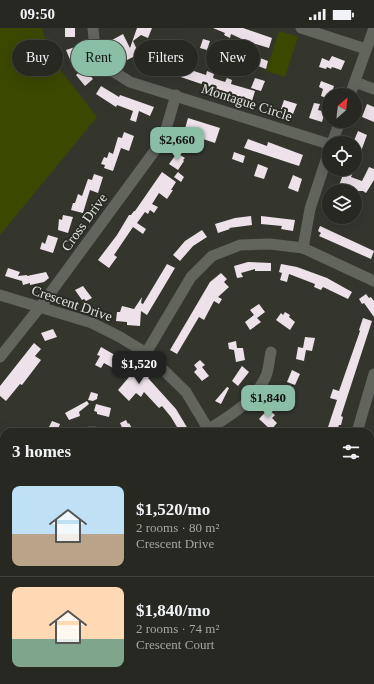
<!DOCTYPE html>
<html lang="en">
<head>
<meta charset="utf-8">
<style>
  :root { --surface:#272822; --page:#2f302a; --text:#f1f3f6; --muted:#a4a6a5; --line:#434440; --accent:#8abfa5 }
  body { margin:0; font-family:Georgia,serif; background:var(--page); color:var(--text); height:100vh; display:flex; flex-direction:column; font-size:15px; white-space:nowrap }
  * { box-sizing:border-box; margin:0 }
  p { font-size:13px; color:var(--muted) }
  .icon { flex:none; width:22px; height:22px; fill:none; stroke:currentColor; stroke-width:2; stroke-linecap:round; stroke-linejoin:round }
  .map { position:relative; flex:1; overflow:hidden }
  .sheet { position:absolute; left:0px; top:400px; width:374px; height:256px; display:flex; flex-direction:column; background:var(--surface); border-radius:12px 12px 0 0; box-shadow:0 4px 16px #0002,0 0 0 1px var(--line) }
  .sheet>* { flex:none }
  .hud { position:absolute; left:12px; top:12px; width:350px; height:36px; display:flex; gap:8px }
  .needle { width:26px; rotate:28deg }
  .tools { position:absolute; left:322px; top:60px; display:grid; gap:8px }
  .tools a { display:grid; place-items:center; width:40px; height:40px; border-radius:50%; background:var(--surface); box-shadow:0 4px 16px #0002,0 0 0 1px var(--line); font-size:20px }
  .price { position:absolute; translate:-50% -34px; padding:0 9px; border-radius:8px; background:var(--accent); color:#111; font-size:13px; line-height:26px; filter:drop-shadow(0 1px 2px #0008) }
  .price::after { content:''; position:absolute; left:50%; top:24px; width:12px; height:9px; margin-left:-6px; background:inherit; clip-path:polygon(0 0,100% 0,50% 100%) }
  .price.on { background:#222; color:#fff }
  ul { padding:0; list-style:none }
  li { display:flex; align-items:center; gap:12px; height:100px; padding:0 12px }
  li+li { border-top:1px solid var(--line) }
  li span { display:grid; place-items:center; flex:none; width:112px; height:80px; border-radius:8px; color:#555 }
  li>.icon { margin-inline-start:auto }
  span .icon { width:48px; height:48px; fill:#fffc; stroke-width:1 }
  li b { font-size:17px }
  h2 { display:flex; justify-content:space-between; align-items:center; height:48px; padding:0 12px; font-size:17px }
  .tag { padding:0 14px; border-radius:18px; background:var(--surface); box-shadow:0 4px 16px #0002,0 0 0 1px var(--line); font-size:14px; line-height:36px }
  .tag.on { background:var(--accent); color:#111 }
  .status { display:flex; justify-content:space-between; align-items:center; height:28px; padding:0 20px; background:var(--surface); direction:ltr }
  .status svg { height:11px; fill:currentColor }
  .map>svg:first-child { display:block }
  .green { fill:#3b4800 }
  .building { fill:#ede2e9 }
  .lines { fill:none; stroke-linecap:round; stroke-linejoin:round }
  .minor { stroke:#62655c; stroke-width:11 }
  .labels { text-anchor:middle; stroke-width:4; stroke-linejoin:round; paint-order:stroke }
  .street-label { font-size:14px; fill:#e0e2dd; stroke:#2a2c24 }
</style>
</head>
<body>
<div class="status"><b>09:50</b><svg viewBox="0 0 49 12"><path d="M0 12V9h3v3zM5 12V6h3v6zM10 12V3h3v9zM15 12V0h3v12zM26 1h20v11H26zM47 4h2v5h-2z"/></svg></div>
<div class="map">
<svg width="374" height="656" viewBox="0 0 374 656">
  <rect width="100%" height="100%" fill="#34362e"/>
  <!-- green -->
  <g class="green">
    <polygon points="0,0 42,0 51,30 97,89 0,207"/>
    <polygon points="279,3 298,9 285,49 266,43"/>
  </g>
  <!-- building -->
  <g class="building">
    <rect x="65" y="0" width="10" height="9"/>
    <polygon points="137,0 152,0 148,10 141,7 133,13 139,26 127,32 122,22 118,24 112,12 123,6 130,20"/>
    <polygon points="213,0 243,0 272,10 269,20 246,13 231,6 230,10 224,7 225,5"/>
    <polygon points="203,11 210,13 207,22 200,20"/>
    <polygon points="75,19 80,31 71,34 66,22"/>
    <polygon points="222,19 229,22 226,28 219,25"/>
    <polygon points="241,24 249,27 246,34 238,31"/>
    <polygon points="148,27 154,28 154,30 206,47 207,43 214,46 213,50 225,54 227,50 232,52 231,56 255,63 252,73 145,37"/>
    <polygon points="332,28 345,33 341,42 332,39 331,41 327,39 326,41 319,39 322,30 329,33"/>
    <polygon points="260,30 268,33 266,41 258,38"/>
    <polygon points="84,40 93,51 85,58 76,47"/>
    <polygon points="255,50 265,53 261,63 251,60"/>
    <polygon points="321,53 334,58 331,67 329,67 329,71 321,68 323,61 319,59"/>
    <polygon points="101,58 119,69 120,67 154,79 150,88 139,83 136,94 130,92 133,83 117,77 116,79 96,66"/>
    <polygon points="284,72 297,76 293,86 281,81"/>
    <polygon points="314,75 320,76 318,82 325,84 322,94 309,90"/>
    <polygon points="367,76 374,79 374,94 362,89"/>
    <polygon points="188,90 220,100 215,115 197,109 193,121 184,118 187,108 186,108 187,104 184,104"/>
    <polygon points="358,103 367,107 356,137 355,115 353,115"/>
    <polygon points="124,104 134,108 129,123 121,120 113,143 104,140 105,137 101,136 104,129 107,130 109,124 113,126 118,109 122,110"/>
    <polygon points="248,111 267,118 268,114 303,127 299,138 244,120"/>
    <polygon points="234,124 245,128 243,135 232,131"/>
    <polygon points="177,125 185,130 183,132 184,133 178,142 169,136"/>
    <polygon points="258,136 268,140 264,151 254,148"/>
    <polygon points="369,139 374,141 374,152 366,165 363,163 337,163 345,141 353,144 351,149 362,153"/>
    <polygon points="162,144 176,154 171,162 173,162 167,171 159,165 152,176 158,179 154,185 150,182 148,186 145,184 137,195 146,201 143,206 133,199 114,227 117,229 109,240 98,232 117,207 129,187 131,187 134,183 135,183"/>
    <polygon points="178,144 184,149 181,154 174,149"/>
    <polygon points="94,146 103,149 98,165 90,162 83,185 71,182 73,175 75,175 78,166 82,168 88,151 92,152"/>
    <polygon points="293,147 302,151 298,164 288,160"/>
    <polygon points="63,187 73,189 68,205 58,202 59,191 62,192"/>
    <polygon points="251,188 252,197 229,200 230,201 218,205 215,196 235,190"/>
    <polygon points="261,188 295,192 293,203 281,201 282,198 261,196"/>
    <polygon points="320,198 374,223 371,231 319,208 321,205 318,203"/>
    <polygon points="202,202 207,209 193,218 180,233 173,227 185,213"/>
    <polygon points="48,207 58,210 53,225 40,221 42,214 45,216"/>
    <polygon points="248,234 271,235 271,243 255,243 255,241 241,245 243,249 237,250 234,238"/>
    <polygon points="167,236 175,240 147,287 141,283 140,298 127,297 127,294 116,293 117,284 120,284 122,278 134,281 142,269 141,275 143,276"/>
    <polygon points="281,236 297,239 327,250 352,264 348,271 323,259 321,262 314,259 315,256 289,246 287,254 280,252 282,245 279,244"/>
    <polygon points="8,240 20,244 18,248 27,247 27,248 46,244 49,250 44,254 30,257 30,255 23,257 22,253 5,248"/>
    <polygon points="221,245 227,251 224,254 229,259 218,269 222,271 219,276 214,273 204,292 199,289 177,326 170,322 210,254"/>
    <polygon points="83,258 92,270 86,273 84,271 82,272 75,262"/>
    <polygon points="366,266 369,270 371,269 374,273 374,289 364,275 362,276 359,271"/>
    <polygon points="259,276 265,284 257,290 261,294 250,302 245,294 254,287 250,282"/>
    <polygon points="285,284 290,287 289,289 295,294 290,302 276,292 281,285 283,287"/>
    <polygon points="363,290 372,293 341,388 343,389 341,397 339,397 337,402 328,399 337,372 330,370 333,361 339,363 360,303 359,302"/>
    <polygon points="53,301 57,309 45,313 41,305"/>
    <polygon points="305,309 315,310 312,323 306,322 304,333 296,331 298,319 303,320"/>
    <polygon points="236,313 237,320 243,320 245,332 236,334 234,322 229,321 228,315"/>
    <polygon points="34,315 41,321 35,328 41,332 22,357 20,356 6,373 0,368 0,358"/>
    <polygon points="101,319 139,341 140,339 150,348 148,350 176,381 188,401 180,404 171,389 162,378 159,380 144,364 141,369 136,365 129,373 118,362 129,349 104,335 101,340 95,337 100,328 97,327"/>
    <polygon points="200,332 205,337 202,339 209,348 202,353 194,344 197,341 194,337"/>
    <polygon points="242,338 249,344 238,358 232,353"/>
    <polygon points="292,342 300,346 295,357 287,354"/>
    <polygon points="227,359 229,360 221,376 215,373"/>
    <polygon points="282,362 289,367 287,370 291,373 287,379 283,376 282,378 275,373"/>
    <polygon points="91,364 98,366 97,371 93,373 88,372"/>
    <polygon points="87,373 89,376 79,384 80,388 69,392 65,385"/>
    <polygon points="96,376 111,380 109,389 97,386 97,384 94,383"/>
    <polygon points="268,381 275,387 272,390 277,395 271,402 259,391"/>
    <polygon points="126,392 128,396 129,395 134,404 124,404 120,395"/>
    <polygon points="52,393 60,396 57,404 48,401"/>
  </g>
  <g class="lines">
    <!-- minor -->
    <g class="minor">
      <polyline points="93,0 95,22 111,42 130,54 329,116"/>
      <polyline points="301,0 366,21"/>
      <polyline points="355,54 374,61"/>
      <polyline points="350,67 374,0"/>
      <polyline points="332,115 340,93"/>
      <polyline points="303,220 310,181 329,123"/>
      <polyline points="0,267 92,295 120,309 146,325 186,364 210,404"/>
      <polyline points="146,325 191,249 212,228 240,217 270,216 303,220 374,253"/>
      <polyline points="0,329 40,279 156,121 164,108 176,67"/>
      <path d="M209 401C231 387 255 373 266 348 269 341 269 332 271 324"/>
      <polyline points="89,404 95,404"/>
      <polyline points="357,404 374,346"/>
      <polyline points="0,476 4,477"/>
      <polyline points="370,568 374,570"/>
      <polyline points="0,588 4,590"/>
      <polyline points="34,656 35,652"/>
    </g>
  </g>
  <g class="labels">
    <!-- street labels -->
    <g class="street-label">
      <text transform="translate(247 74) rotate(18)" y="5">Montague Circle</text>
      <text transform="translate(84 194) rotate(-54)" y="5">Cross Drive</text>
      <text transform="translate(72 275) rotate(19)" y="5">Crescent Drive</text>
    </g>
  </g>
</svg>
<div class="tools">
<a><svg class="needle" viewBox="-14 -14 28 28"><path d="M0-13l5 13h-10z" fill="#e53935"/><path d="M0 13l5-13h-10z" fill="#a4a6a5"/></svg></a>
<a><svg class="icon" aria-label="locate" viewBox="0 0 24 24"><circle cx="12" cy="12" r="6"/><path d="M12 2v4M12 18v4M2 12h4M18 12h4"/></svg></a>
<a><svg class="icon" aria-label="layers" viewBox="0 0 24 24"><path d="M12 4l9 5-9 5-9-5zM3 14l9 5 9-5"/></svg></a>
</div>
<b class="price" style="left:177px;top:133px">$2,660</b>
<b class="price on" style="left:139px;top:357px">$1,520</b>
<b class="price" style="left:268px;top:391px">$1,840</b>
<div class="hud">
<a class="tag">Buy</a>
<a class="tag on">Rent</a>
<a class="tag">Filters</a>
<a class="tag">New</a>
</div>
<section class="sheet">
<h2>3 homes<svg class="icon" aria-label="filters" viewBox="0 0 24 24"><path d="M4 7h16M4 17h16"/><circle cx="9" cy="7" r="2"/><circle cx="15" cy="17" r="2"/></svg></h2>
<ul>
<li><span style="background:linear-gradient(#bfe0f5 60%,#b9a48a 0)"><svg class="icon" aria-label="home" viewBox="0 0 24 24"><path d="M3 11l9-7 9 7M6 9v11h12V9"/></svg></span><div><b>$1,520/mo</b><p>2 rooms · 80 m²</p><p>Crescent Drive</p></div></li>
<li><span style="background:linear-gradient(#ffd9b3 65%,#7fa58c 0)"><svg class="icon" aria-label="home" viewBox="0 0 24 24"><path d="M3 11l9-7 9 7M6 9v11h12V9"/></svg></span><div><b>$1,840/mo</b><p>2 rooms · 74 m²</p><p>Crescent Court</p></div></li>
</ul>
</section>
</div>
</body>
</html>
